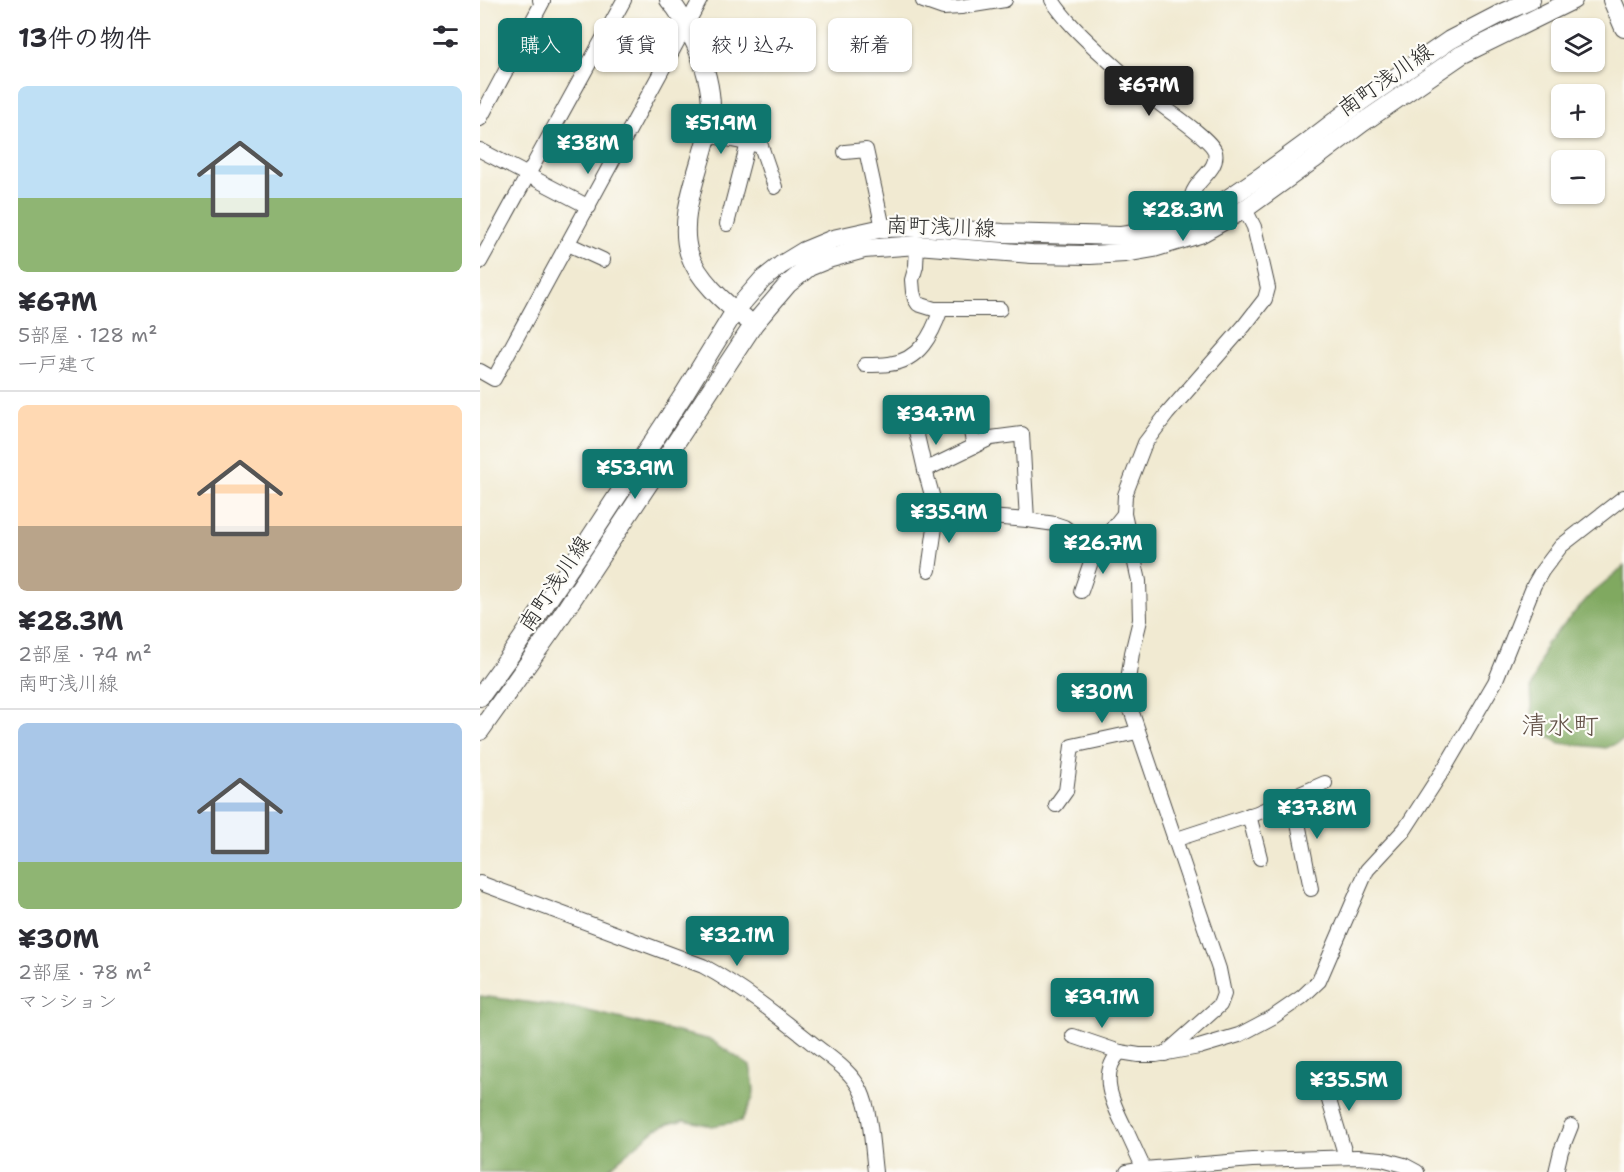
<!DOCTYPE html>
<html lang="ja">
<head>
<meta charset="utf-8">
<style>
  :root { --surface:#fff; --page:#f2f2f3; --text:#2b2b33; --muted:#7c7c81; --line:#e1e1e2; --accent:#0f766e }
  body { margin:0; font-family:"Shantell Sans","Klee One",sans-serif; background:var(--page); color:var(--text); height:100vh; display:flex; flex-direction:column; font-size:22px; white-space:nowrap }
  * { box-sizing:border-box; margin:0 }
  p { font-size:20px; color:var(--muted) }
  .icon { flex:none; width:33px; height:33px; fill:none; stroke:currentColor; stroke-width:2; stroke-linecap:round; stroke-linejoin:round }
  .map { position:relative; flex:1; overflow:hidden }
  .sheet { display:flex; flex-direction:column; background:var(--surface); width:480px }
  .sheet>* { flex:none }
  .guide { position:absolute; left:18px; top:18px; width:570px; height:54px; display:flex; gap:12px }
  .buttons { position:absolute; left:1071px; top:18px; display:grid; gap:12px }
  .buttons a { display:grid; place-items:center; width:54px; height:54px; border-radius:9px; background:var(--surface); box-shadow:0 2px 4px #0004; font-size:30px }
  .price { position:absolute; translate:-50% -51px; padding:0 14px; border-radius:6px; background:var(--accent); color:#fff; font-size:20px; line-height:39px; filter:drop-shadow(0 2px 3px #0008) }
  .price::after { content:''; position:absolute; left:50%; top:36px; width:18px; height:14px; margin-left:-9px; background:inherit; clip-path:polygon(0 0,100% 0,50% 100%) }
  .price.current { background:#222; color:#fff }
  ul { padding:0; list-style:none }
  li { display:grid; align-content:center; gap:12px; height:318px; padding:0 18px }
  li+li { border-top:2px solid var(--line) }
  li span { display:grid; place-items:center; height:186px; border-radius:9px; color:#555 }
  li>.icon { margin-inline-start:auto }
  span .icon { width:108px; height:108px; fill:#fffc; stroke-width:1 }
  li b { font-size:26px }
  h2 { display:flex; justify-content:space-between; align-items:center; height:72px; padding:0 18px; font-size:26px }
  .chip { padding:0 21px; border-radius:9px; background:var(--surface); box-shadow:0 2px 4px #0004; font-size:21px; line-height:54px }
  .chip.current { background:var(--accent); color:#fff }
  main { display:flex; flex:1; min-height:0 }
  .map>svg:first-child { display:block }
  .forest { fill:#80a960; stroke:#566a46; stroke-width:1.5 }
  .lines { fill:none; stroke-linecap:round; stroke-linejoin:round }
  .minor-casing { stroke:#494844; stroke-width:16 }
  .tertiary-casing { stroke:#494844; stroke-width:20 }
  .minor { stroke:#fff; stroke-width:14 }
  .tertiary { stroke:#fff; stroke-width:18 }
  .labels { text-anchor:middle; stroke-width:4.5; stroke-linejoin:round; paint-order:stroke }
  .street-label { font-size:22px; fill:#2b2b2b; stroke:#fdfcf7 }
  .quarter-label { font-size:26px; fill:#635248; stroke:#fdfcf7 }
</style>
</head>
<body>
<main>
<section class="sheet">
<h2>13件の物件<svg class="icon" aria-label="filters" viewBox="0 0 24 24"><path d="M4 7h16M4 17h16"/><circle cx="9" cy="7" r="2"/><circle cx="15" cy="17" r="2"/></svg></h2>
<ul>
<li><span style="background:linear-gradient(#bfe0f5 60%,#8fb573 0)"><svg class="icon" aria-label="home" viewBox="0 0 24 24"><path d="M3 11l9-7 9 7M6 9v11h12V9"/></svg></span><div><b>¥67M</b><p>5部屋 · 128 m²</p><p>一戸建て</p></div></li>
<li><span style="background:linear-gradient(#ffd9b3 65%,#b9a48a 0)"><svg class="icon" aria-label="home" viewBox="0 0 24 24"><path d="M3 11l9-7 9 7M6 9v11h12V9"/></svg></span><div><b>¥28.3M</b><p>2部屋 · 74 m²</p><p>南町浅川線</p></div></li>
<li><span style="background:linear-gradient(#a9c7e8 75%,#8fb573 0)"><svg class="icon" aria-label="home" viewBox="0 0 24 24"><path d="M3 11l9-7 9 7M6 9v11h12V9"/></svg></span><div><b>¥30M</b><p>2部屋 · 78 m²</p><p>マンション</p></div></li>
</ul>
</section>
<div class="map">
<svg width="1144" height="1172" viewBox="0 0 1144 1172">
  <rect width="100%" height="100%" fill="#fdfcf7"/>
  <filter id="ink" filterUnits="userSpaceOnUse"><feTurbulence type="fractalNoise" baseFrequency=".0167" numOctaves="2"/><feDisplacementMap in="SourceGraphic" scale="12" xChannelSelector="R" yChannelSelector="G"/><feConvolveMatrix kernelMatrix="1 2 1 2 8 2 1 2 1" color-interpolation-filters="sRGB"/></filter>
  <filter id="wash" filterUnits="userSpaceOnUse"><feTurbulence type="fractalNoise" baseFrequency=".008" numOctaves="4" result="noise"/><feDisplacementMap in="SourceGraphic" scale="24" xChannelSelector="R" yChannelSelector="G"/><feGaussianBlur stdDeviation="1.35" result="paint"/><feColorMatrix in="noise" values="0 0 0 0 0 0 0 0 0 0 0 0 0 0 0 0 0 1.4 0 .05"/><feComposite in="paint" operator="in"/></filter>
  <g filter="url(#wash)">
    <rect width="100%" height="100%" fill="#f1ead2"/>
    <!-- forest -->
    <g class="forest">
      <polygon points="1144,566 1144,740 1126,748 1079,743 1053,725 1051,688 1066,644 1112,593"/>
      <path d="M0 996 100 1009 231 1040 270 1066C277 1094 275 1097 261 1121L232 1126 204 1120 189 1124 176 1129 124 1172H0Z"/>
    </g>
  </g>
  <g filter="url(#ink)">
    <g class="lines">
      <!-- minor casing -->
      <g class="minor-casing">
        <g id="minor">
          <path d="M572 0C585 20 601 35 618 51 644 75 670 98 699 118 707 124 733 143 735 152 739 170 716 179 712 195 709 205 715 217 718 227"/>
          <polyline points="443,1 463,8 481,7 525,0"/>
          <polyline points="0,119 63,1 60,0"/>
          <polyline points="227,135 281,146 295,187"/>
          <polyline points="0,150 109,207"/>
          <polyline points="365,152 386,150 403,228"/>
          <polyline points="247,224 268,143"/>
          <polyline points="88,244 123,260"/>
          <polyline points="437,245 436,266 432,280 433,292 435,299 438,304 454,309 520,309"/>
          <polyline points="0,262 144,0"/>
          <path d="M385 365C393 365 401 365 409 364 439 361 452 335 461 309"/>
          <polyline points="0,371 14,379 220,0"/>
          <polyline points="488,418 494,446"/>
          <polyline points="436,431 445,470"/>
          <polyline points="547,520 542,434 511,438 445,470 457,513 547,520 575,524 584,527 615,550 644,514"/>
          <polyline points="449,570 457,513"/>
          <polyline points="601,591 615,550"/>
          <polyline points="813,797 831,889"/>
          <polyline points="576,805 586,791 592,746 657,732"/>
          <polyline points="769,815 780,858"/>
          <polyline points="694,840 777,813 845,783"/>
          <path d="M0 883 223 966C262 987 297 1015 332 1043 349 1057 371 1070 381 1091 391 1112 392 1148 395 1172"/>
          <polyline points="593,1036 640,1052"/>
          <polyline points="685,1054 740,1005 744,994 739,969 648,701 647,687 652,653 660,620 659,581 644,514 645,495 665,443 687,414 764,326 785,299 788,288 774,227 765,209"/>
          <polyline points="842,1077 866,1157"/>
          <polyline points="664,1169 772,1160 877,1157 902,1159 924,1165 937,1172"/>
          <path d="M647 1172 664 1169C658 1156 652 1143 646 1130 634 1106 617 1075 640 1052L659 1055H676L719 1047 759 1035 793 1017 822 997 839 981 887 870 925 829 967 764 1015 682 1054 585 1062 571 1081 546 1144 497"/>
          <polyline points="1076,1172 1081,1151 1091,1126"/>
        </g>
      </g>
      <!-- tertiary casing -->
      <g class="tertiary-casing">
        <g id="tertiary">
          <path d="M189 0C201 13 207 27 215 43 226 68 235 100 229 127 222 165 197 215 209 253 217 278 244 303 265 318"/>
          <polyline points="1132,0 1144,28"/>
          <polyline points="0,697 34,650 106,544 204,394 255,311 282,280 301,265 324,251 353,239 403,228 441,227 523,233 641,236 668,232 702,223 731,210 780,177 828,142 880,102 970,40 1024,12 1051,0"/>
          <polyline points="0,731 72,630 274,324 308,284 329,267 351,258 384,249 437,245 552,254 610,255 645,253 674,248 720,234 765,209 833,160 882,123 981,55 1093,0"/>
        </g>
      </g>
      <!-- minor -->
      <use href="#minor" class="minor"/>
      <!-- tertiary -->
      <use href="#tertiary" class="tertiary"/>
    </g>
  </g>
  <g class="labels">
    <!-- street labels -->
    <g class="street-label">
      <text transform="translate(905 79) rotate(-35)" y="8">南町浅川線</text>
      <text transform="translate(461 226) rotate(2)" y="8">南町浅川線</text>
      <text transform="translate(74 583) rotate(-56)" y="8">南町浅川線</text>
    </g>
    <!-- quarter labels -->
    <g class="quarter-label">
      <text x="1080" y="734">清水町</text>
    </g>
  </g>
</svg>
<div class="buttons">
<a><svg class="icon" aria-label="layers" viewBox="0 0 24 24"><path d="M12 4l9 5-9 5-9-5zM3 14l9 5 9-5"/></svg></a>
<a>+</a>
<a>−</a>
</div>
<b class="price current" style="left:669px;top:117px">¥67M</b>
<b class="price" style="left:241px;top:155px">¥51.9M</b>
<b class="price" style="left:108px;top:175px">¥38M</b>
<b class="price" style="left:703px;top:242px">¥28.3M</b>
<b class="price" style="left:456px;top:446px">¥34.7M</b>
<b class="price" style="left:155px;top:500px">¥53.9M</b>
<b class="price" style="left:469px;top:544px">¥35.9M</b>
<b class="price" style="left:623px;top:575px">¥26.7M</b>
<b class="price" style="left:622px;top:724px">¥30M</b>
<b class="price" style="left:837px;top:840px">¥37.8M</b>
<b class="price" style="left:257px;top:967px">¥32.1M</b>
<b class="price" style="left:622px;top:1029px">¥39.1M</b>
<b class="price" style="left:869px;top:1112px">¥35.5M</b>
<div class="guide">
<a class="chip current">購入</a>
<a class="chip">賃貸</a>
<a class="chip">絞り込み</a>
<a class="chip">新着</a>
</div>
</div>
</main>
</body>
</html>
